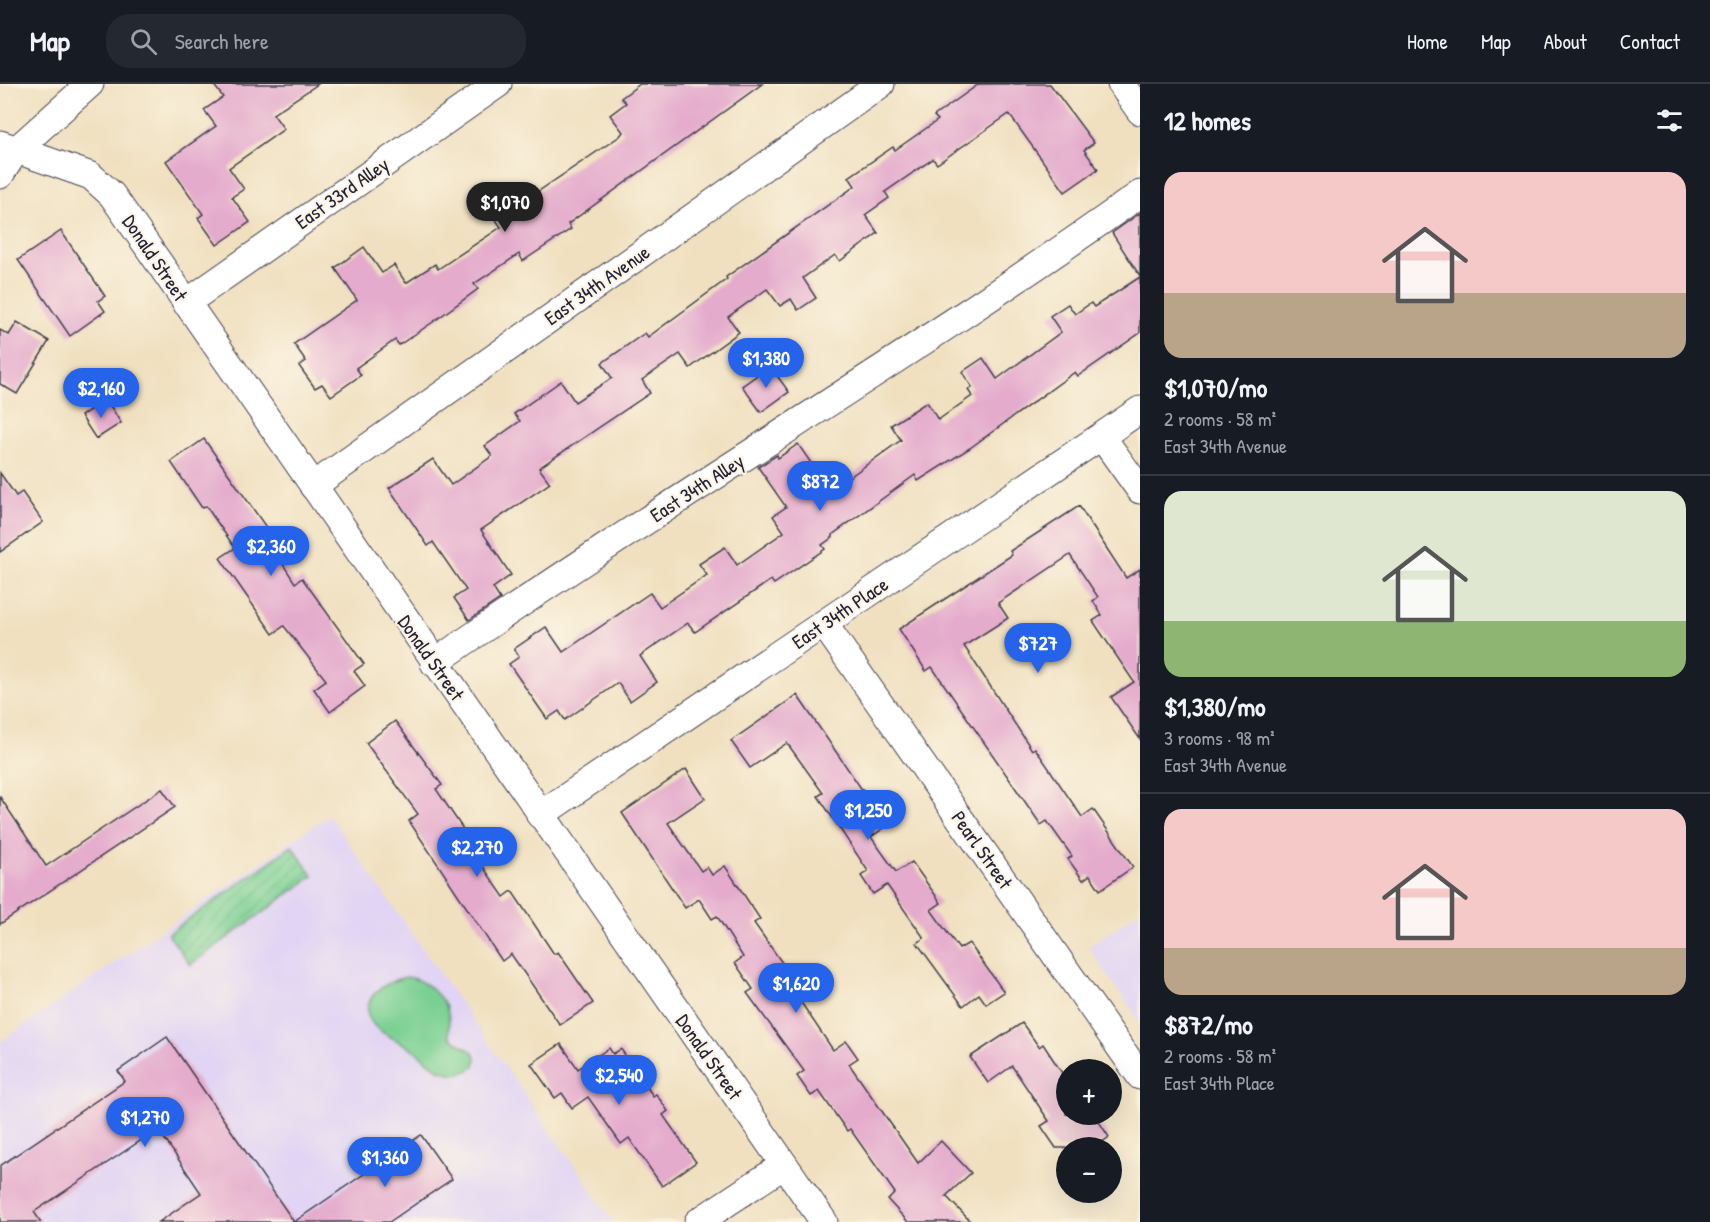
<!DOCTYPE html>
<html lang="en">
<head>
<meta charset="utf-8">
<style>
  :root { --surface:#171b24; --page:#242831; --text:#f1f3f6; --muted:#9ea1a6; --line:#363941; --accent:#2563eb }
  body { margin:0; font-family:"Patrick Hand",sans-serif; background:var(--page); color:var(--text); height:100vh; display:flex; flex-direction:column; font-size:22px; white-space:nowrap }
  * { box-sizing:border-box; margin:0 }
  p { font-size:20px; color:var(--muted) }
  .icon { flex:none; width:33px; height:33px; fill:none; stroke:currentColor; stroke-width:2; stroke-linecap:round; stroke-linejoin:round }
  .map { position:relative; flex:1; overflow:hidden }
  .side { display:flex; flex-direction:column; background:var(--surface); width:570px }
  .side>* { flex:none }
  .buttons { position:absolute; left:1056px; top:975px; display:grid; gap:12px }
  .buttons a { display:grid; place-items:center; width:66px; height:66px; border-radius:50%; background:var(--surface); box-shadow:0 6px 24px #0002; font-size:30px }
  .price { position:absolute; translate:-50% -51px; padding:0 14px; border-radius:21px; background:var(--accent); color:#fff; font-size:20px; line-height:39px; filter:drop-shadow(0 2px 3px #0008) }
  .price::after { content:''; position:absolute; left:50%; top:36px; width:18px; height:14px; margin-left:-9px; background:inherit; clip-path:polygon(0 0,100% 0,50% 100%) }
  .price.selected { background:#222; color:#fff }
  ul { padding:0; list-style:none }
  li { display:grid; align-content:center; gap:12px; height:318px; padding:0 24px }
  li+li { border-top:2px solid var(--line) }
  li span { display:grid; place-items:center; height:186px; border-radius:18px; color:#555 }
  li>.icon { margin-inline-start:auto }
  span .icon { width:108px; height:108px; fill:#fffc; stroke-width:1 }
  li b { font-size:26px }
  h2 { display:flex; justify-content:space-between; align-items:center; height:72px; padding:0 24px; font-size:26px }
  header { display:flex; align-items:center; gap:36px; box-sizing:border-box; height:84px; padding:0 30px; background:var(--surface); border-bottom:2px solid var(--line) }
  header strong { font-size:28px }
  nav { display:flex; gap:33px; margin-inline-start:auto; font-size:21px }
  .search { width:420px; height:54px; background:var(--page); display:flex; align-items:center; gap:15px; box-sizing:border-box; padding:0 21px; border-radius:24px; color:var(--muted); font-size:22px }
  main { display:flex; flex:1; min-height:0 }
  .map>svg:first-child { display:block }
  .built { fill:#e1d4f4 }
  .park { fill:#7ad093; stroke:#4e7967; stroke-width:1.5 }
  .garden { fill:url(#garden-furrows); stroke:#4e7967; stroke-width:1.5 }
  .building { fill:#e4abcc }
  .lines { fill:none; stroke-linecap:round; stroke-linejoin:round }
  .minor-casing { stroke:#413e4f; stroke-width:29 }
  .minor { stroke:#fff; stroke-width:27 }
  .labels { text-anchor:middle; stroke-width:4.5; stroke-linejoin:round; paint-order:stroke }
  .street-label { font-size:20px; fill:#22223b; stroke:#fcf5e5 }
</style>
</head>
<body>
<header>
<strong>Map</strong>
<div class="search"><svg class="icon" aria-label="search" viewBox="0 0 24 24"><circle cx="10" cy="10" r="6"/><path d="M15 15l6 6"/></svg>Search here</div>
<nav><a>Home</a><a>Map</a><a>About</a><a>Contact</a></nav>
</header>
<main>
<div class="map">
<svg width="1140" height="1138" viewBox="0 0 1140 1138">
  <defs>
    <pattern id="garden-furrows" width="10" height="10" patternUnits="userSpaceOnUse" patternTransform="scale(1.5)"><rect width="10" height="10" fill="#7ad093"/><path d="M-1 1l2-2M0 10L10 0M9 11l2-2" fill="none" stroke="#69b280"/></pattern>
  </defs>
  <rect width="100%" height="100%" fill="#fcf5e5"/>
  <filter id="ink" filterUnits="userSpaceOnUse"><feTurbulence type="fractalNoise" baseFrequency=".0167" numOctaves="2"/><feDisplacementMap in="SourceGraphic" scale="12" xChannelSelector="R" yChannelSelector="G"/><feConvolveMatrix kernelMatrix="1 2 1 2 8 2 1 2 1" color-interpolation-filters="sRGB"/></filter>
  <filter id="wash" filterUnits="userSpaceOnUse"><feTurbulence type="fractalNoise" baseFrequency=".008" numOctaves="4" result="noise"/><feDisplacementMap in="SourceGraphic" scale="24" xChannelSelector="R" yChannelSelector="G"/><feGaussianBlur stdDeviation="1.35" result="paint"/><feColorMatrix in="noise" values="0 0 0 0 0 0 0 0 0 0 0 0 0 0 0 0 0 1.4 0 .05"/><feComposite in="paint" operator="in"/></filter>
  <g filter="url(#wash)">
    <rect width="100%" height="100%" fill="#f0e0c0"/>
    <!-- built -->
    <g class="built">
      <polygon points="329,731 614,1138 0,1138 0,958"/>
      <polygon points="1140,827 1140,938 1088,863"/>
    </g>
    <!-- park -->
    <path class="park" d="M407 893C424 895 444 913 448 929 450 937 448 945 450 953L474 969 476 973 475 982C467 988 458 991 449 989 435 986 425 974 414 966 404 959 392 955 382 948 349 925 379 898 407 893Z"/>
    <!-- garden -->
    <polygon class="garden" points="292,762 313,792 190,881 168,850"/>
    <g id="blocks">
      <!-- building -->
      <g class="building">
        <polygon points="213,0 318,0 273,30 284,45 229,84 244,105 232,113 250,138 217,161 198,134 203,130 166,77 216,42 204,26 223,13"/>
        <polygon points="640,0 762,0 568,140 571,145 523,177 519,170 474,200 478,205 433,238 399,261 395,256 356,284 361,291 331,312 322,300 315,304 299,282 306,277 294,260 357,216 335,184 364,163 382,189 394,181 406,199 435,180 438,185 501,143 496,136 620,52 623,48 610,31 626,19 621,14"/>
        <polygon points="979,0 1050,0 1094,59 1084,66 1098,85 1065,108 1009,30 937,80 933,75 885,108 889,114 865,131 878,149 840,177 835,171 803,194 816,214 798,226 791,215 780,222 767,205 728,233 739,248 690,284 680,270 642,296 650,309 539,384 550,399 481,446 511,491 493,504 500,515 469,536 454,514 466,506 433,458 428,462 389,404 433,375 451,401 492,372 485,362 520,337 514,330 561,297 575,318 612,294 602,279 645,249 648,253 727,195 726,193 855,102 849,93 893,63 895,66 938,36 934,32"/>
        <polygon points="1140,129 1140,192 1112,149"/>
        <polygon points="61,147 105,212 98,217 105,227 70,252 18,176"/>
        <polygon points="1140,193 1140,249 1078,292 1075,288 970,364 918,397 915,391 832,451 833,453 822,461 825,465 774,500 771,496 695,548 688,539 640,572 657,598 630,617 618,599 565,636 559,627 547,635 509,580 519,573 514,565 546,543 563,568 650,509 660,523 707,491 699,480 725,463 737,481 784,448 773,432 786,423 758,383 777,371 778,374 798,360 830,407 901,356 891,341 927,318 938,336 972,312 968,306 972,303 962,288 983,274 997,295 1061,248 1050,232 1068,220 1075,230 1091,219 1094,223"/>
        <polygon points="17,238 49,257 17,310 0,300 0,246 9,251"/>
        <polygon points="770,282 789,308 761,328 742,302"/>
        <polygon points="106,315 121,339 96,355 81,332"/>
        <polygon points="204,355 275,456 270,460 295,499 302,494 364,580 354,587 365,602 330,628 314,605 326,596 284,542 273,550 220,474 235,464 206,422 202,424 171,378"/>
        <polygon points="0,389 16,412 22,408 43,438 0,468"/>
        <polygon points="1079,422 1126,494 1140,485 1140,655 1111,613 1134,598 1093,537 1102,531 1093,517 1098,513 1070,471 998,519 1008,534 964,562 1032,666 1035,664 1082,733 1093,725 1133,783 1100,806 1090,791 1083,796 1068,775 1072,772 1047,737 1041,741 932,583 926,587 899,545 1012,471 1010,467"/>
        <polygon points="797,611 887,742 871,753 896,788 912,778 941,819 931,826 959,865 969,859 1004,908 986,920 979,910 963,922 917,859 924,854 887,801 873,810 861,792 868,787 818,712 823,709 787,659 750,684 731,657"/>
        <polygon points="395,637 442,701 436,705 467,751 474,746 490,769 479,777 504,813 512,807 554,870 558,868 593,919 560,941 511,870 502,877 409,737 418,730 366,659"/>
        <polygon points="686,685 705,714 668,739 701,787 707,783 712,791 725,782 760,835 754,839 804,910 798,914 833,966 846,957 858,974 849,980 918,1079 941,1057 971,1089 946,1112 971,1138 908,1138 888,1116 895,1109 850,1045 847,1047 819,1007 811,1012 797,992 804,987 747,909 753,905 735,879 743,873 717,832 712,835 699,815 685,824 622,729"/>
        <polygon points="162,705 175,723 0,840 0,713 46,782"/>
        <polygon points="1022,939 1039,963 1043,960 1066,995 1066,1030 1094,1030 1109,1053 1094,1064 1056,1064 1041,1042 1049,1037 1012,982 988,999 970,973"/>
        <polygon points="167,953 294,1138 159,1138 201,1109 158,1045 34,1128 41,1138 0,1138 0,1082 125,997 118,987"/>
        <polygon points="561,960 578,985 609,964 613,970 621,965 653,1012 656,1010 668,1027 663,1031 696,1078 662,1102 629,1054 621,1060 588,1013 572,1024 562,1009 555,1014 531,980"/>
        <polygon points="421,1051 452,1095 389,1138 294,1138"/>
      </g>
    </g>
  </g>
  <g filter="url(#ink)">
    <use href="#blocks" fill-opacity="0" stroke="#413e4f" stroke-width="1.5"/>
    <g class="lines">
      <!-- minor casing -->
      <g class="minor-casing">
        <g id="minor">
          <polyline points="1121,0 1140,27"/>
          <polyline points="0,60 91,92 112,111 824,1138"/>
          <polyline points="0,91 16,66 90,0"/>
          <polyline points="186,219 498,0"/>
          <polyline points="1102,353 1140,406"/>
          <polyline points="313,402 881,0"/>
          <polyline points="824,540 1140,992"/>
          <path d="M434 579C666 417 910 274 1140 110"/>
          <polyline points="540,731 1140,326"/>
          <polyline points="698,1138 784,1081"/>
        </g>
      </g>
      <!-- minor -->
      <use href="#minor" class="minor"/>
    </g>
  </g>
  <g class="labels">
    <!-- street labels -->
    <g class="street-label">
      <text transform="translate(342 109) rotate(-35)" y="7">East 33rd Alley</text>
      <text transform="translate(155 174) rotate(56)" y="7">Donald Street</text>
      <text transform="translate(597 201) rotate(-35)" y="7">East 34th Avenue</text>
      <text transform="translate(697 404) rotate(-33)" y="7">East 34th Alley</text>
      <text transform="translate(840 529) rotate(-34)" y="7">East 34th Place</text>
      <text transform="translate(431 574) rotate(55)" y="7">Donald Street</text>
      <text transform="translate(982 766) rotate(55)" y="7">Pearl Street</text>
      <text transform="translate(709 973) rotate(55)" y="7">Donald Street</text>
    </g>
  </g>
</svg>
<div class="buttons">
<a>+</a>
<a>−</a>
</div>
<b class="price selected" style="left:505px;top:149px">$1,070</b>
<b class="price" style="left:766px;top:305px">$1,380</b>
<b class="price" style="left:101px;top:335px">$2,160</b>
<b class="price" style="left:820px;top:428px">$872</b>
<b class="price" style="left:271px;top:493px">$2,360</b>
<b class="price" style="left:1038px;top:590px">$727</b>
<b class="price" style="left:868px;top:757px">$1,250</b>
<b class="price" style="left:477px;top:794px">$2,270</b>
<b class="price" style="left:796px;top:930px">$1,620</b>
<b class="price" style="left:619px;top:1022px">$2,540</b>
<b class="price" style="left:145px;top:1064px">$1,270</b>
<b class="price" style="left:385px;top:1104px">$1,360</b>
</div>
<section class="side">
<h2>12 homes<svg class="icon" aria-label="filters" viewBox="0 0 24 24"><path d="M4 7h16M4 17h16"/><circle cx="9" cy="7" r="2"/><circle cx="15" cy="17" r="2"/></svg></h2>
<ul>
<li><span style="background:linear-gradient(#f6c9c9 65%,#b9a48a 0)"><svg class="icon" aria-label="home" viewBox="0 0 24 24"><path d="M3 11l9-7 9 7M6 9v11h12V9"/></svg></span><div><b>$1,070/mo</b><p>2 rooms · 58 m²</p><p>East 34th Avenue</p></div></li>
<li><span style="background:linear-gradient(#dfe7d0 70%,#8fb573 0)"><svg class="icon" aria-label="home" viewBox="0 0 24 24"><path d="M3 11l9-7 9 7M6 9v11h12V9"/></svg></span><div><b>$1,380/mo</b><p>3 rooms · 98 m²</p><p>East 34th Avenue</p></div></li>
<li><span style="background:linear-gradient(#f6c9c9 75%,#b9a48a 0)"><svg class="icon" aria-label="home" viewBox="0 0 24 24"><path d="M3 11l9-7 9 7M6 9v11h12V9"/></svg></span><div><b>$872/mo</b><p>2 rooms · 58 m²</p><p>East 34th Place</p></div></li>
</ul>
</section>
</main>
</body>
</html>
